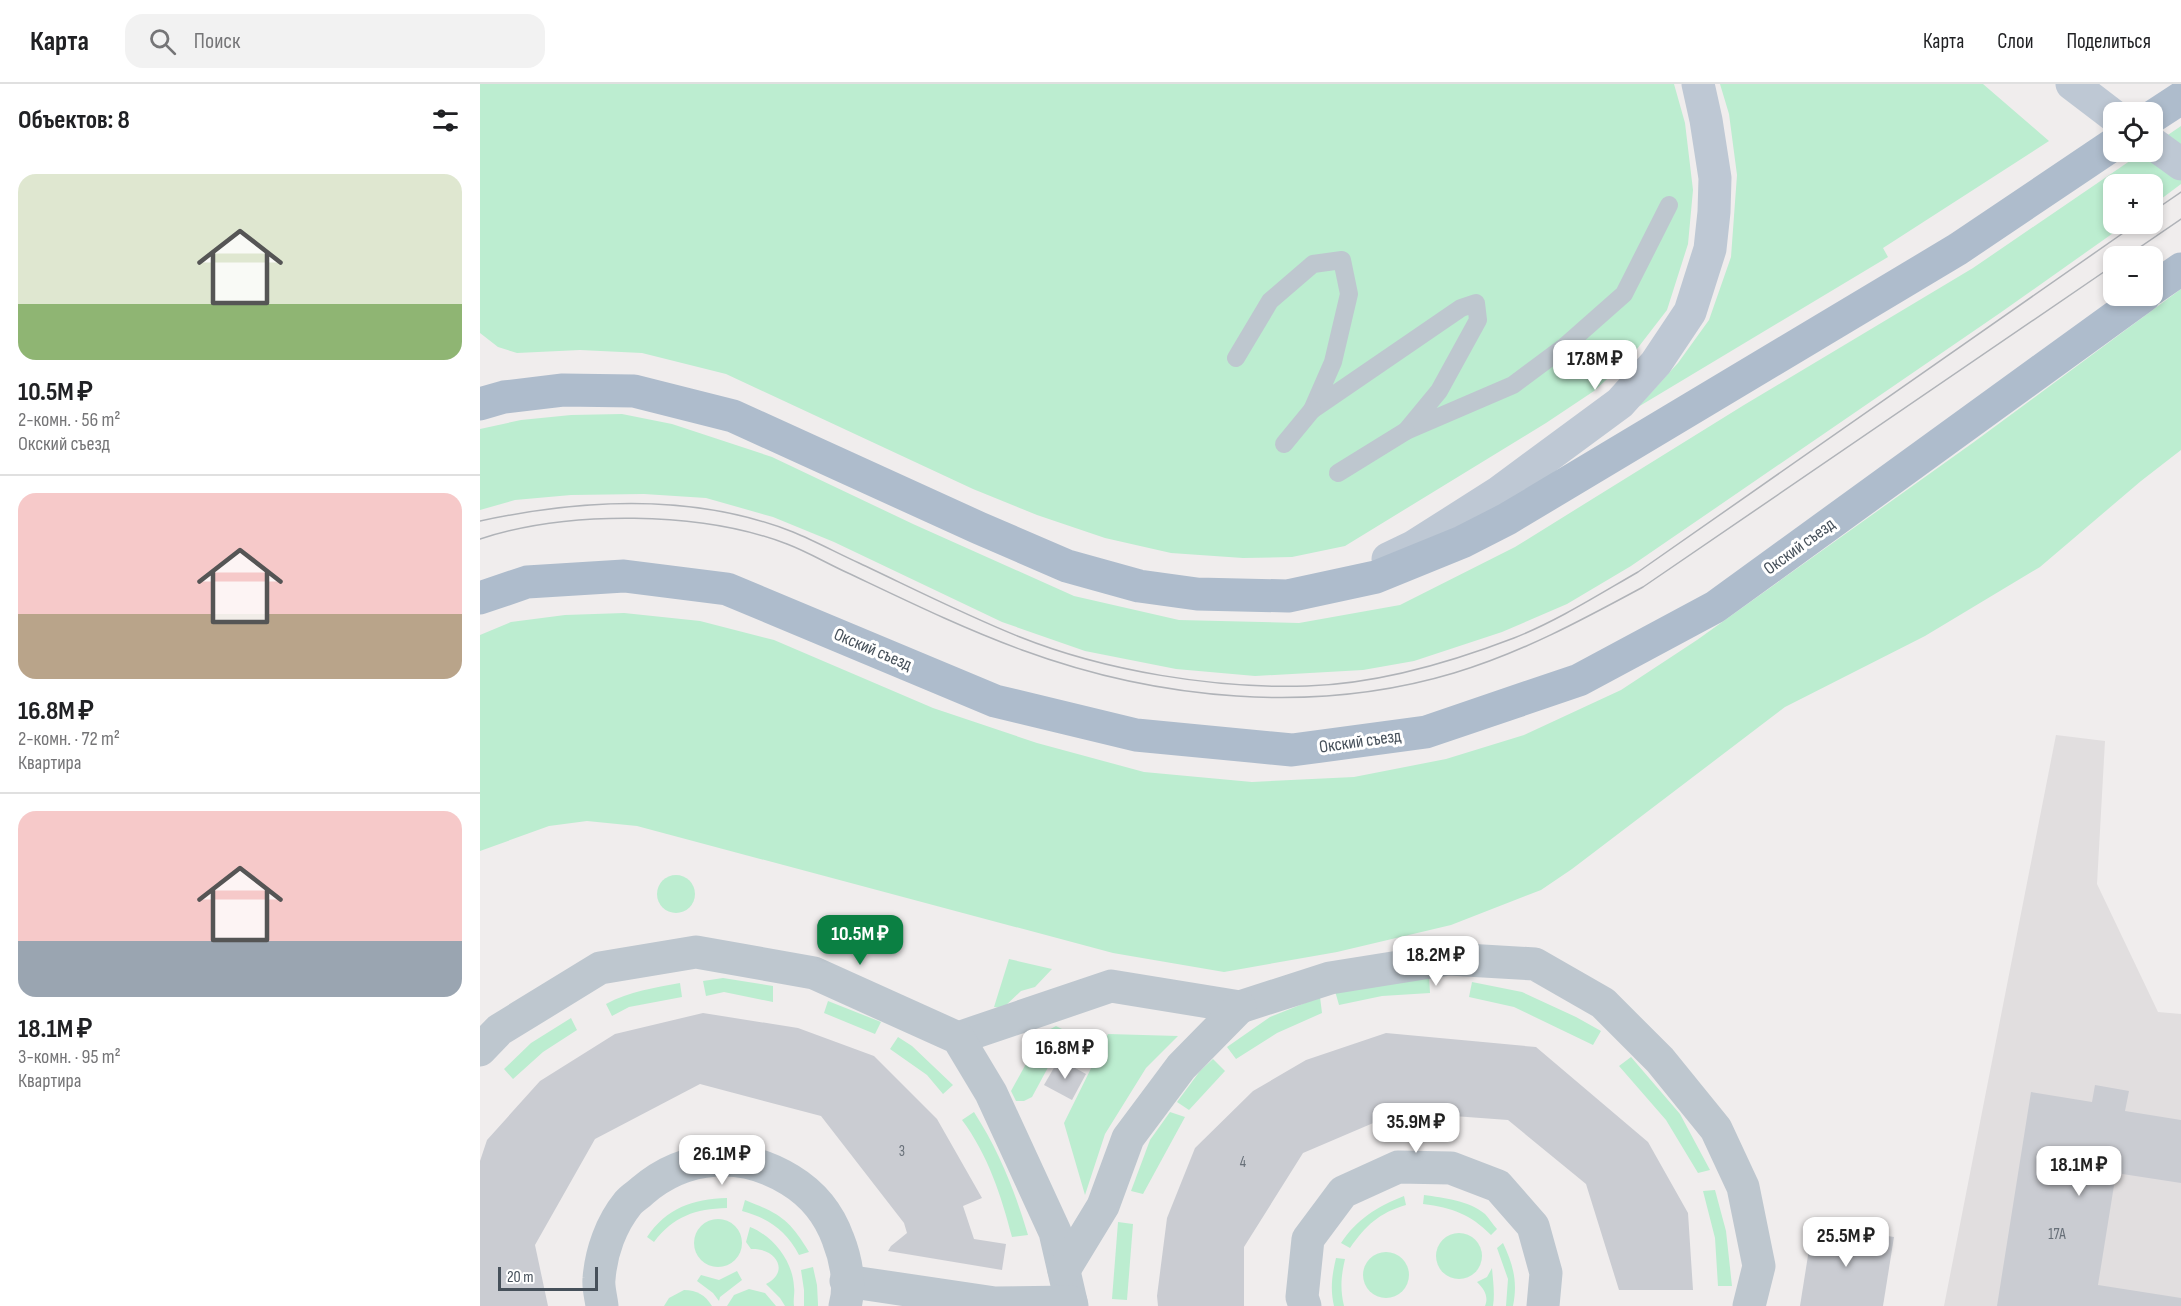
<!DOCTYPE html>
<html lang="ru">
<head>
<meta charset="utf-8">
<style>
  :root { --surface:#fff; --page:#f2f2f2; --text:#202124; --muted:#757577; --line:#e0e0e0; --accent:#0b8043 }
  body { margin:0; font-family:"Sofia Sans Condensed",sans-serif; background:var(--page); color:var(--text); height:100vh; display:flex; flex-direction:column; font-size:22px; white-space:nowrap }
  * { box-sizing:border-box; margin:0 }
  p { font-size:20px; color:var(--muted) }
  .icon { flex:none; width:33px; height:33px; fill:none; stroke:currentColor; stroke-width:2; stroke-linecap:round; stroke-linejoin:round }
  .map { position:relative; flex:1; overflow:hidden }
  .sheet { display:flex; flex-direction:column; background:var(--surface); width:480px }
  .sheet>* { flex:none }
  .buttons { position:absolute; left:1623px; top:18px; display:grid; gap:12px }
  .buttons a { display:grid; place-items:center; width:60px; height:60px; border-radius:12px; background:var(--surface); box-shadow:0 3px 9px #0003; font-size:30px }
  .scale { position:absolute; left:18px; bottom:15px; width:100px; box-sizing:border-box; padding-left:6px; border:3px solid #46505a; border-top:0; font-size:16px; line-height:21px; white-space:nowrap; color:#46505a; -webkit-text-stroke:4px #fff; paint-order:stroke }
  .price { position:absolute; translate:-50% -51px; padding:0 14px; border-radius:12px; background:#fff; color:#222; font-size:20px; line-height:39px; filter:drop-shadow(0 2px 3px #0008) }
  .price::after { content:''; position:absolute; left:50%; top:36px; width:18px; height:14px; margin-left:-9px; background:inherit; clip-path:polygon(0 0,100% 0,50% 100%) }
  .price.on { background:var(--accent); color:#fff }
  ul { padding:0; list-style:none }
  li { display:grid; align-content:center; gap:12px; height:318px; padding:0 18px }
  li+li { border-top:2px solid var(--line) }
  li span { display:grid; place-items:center; height:186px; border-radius:18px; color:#555 }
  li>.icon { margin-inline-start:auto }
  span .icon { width:108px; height:108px; fill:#fffc; stroke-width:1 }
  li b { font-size:26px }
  h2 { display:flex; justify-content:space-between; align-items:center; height:72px; padding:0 18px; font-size:26px }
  header { display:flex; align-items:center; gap:36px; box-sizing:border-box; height:84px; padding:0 30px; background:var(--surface); border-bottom:2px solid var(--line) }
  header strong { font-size:28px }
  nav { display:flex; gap:33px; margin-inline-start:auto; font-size:21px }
  .search { width:420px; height:54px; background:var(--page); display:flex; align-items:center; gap:15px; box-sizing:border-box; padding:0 21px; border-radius:18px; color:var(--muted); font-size:22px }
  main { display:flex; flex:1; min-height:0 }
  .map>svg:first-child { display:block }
  .education { fill:#e1dedf }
  .green { fill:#bcedd0 }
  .building { fill:#caccd2 }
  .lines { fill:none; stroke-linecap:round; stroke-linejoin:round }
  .service { stroke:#bec7cf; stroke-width:18 }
  .minor { stroke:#bec7cf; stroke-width:33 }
  .secondary { stroke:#bec8d4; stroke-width:33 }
  .primary { stroke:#aebccc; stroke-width:33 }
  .tram { stroke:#b0b3b8; stroke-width:1.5 }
  .labels { text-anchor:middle; stroke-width:6; stroke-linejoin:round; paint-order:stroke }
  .number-label { font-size:15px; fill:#676f78 }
  .street-label { font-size:18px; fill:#46505a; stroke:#fff }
</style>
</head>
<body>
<header>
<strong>Карта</strong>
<div class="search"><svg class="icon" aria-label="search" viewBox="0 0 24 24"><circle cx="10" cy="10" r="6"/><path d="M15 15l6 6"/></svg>Поиск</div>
<nav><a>Карта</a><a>Слои</a><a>Поделиться</a></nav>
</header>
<main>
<section class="sheet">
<h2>Объектов: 8<svg class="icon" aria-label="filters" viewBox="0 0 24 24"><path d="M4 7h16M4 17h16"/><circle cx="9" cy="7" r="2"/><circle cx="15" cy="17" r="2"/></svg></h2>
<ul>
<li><span style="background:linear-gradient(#dfe7d0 70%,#8fb573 0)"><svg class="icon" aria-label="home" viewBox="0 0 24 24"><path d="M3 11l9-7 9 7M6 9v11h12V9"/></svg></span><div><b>10.5M ₽</b><p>2-комн. · 56 m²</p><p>Окский съезд</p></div></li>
<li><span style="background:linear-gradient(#f6c9c9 65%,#b9a48a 0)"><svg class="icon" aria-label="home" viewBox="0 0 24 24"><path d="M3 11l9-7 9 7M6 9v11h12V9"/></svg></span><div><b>16.8M ₽</b><p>2-комн. · 72 m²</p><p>Квартира</p></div></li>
<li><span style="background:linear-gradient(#f6c9c9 70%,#9aa5b1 0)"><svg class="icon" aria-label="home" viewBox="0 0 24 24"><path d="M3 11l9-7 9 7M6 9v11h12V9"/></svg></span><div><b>18.1M ₽</b><p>3-комн. · 95 m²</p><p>Квартира</p></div></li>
</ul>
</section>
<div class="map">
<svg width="1701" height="1222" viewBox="0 0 1701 1222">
  <rect width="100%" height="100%" fill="#f0eded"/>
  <!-- education -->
  <polygon class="education" points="1576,651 1625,657 1617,800 1678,928 1701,930 1701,1222 1464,1222"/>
  <!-- green -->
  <g class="green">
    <polygon points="0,0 1194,0 1205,39 1213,106 1208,160 1187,226 1150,274 1114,307 1066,339 865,462 812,473 763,474 691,469 625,454 557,431 493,405 246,290 162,269 100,266 37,269 18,263 0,249"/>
    <polygon points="1240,0 1503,0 1569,57 1403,164 1408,173 1158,323 1198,279 1229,236 1251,173 1257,91 1249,30"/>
    <polygon points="1701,42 1701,100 1673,121 1672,100 1634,100 1634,140 1646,140 1520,229 1151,482 1087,520 1022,548 934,577 883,586 775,592 696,585 605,567 522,538 354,458 293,433 226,414 164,410 91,411 35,416 0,426 0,345 41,336 91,331 142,330 192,340 292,373 433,440 594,512 699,536 819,539 920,521 1035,463 1264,321 1493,184"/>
    <polygon points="1701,205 1701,366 1661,397 1560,483 1445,552 1305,623 1092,785 1061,806 971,841 857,868 744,888 633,869 157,742 107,737 69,742 0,767 0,551 31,538 85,531 144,529 220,537 294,556 453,624 557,659 664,688 772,698 874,693 966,675 1044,651 1141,606 1217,556 1494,358"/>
    <circle cx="196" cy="810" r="19"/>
    <polygon points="529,875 572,885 555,903 541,907 523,924 514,923"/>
    <polygon points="949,893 950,909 902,912 859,921 855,907"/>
    <polygon points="243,894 293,902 293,918 244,908 226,912 223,897"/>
    <polygon points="992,898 1042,908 1096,933 1121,947 1113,961 1034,923 989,913"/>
    <path d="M200 899 202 913 149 923 132 932 126 920C150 907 174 904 200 899Z"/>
    <polygon points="840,913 842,929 797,949 756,975 747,963 790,933"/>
    <polygon points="348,917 401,938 395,950 344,929"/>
    <polygon points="91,934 97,946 63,968 33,995 24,985 51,959"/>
    <polygon points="576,942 584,946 585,952 552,1013 544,1017 536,1017 531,1007 563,949"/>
    <polygon points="628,950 698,952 666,984 625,1050 605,1111 584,1039"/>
    <polygon points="418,953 432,962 473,1001 463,1010 447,991 410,965"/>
    <polygon points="1151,973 1200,1030 1230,1086 1218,1089 1186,1036 1139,982"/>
    <polygon points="733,975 745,987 709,1026 697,1018 720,987"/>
    <path d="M494 1028C519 1067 535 1107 548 1151L532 1153C521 1111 508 1071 482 1036Z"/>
    <polygon points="690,1028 705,1033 663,1110 651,1107 670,1056"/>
    <polygon points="1235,1106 1246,1147 1252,1202 1238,1202 1235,1154 1223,1107"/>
    <path d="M944 1111C964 1114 988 1116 1005 1130 1009 1134 1013 1141 1017 1145L1011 1151C990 1130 973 1124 943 1120Z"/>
    <path d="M924 1112 926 1121C899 1129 886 1141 870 1164L861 1159C877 1135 898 1122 924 1112Z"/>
    <path d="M247 1114V1124C215 1125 194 1132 174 1158L167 1153C187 1124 212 1115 247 1114Z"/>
    <path d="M265 1116C300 1130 309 1135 329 1168L319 1171C306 1146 288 1134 262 1127Z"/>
    <circle cx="238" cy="1159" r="24"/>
    <polygon points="638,1138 653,1140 647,1216 632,1215"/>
    <path d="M270 1143C293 1152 313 1177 314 1203 315 1209 313 1215 314 1222H305L300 1214 286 1200C310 1188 297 1164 271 1165L266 1158Z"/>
    <circle cx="979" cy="1172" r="23"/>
    <path d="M1023 1159C1033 1180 1038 1198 1033 1222H1026L1028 1195 1017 1164Z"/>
    <circle cx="906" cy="1191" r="23"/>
    <path d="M856 1174 865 1175C861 1192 860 1205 864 1222H854C850 1205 852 1191 856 1174Z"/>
    <polygon points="333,1183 337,1201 338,1220 338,1222 324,1222 324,1206 321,1186"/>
    <path d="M1012 1184C1013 1197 1015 1209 1013 1222H1005C1009 1212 1004 1205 997 1198L1007 1193Z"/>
    <polygon points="257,1187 262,1196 240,1213 239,1217 233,1209 217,1197 221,1191 239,1196"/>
    <polygon points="269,1205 285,1209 296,1222 247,1222 254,1211"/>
    <path d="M204 1206C217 1206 225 1211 232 1222H184L189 1214Z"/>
  </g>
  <!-- building -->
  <g class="building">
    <polygon points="223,929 318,944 394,972 457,1035 502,1114 483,1122 494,1155 526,1160 522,1186 408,1167 411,1162 427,1149 424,1139 341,1032 220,1000 115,1055 55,1161 68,1222 0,1222 0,1077 7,1056 60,997 135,950"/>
    <polygon points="906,949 1056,963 1168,1058 1208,1129 1213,1206 1139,1206 1106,1100 1028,1036 919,1028 823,1069 764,1163 764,1222 678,1222 677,1212 687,1134 715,1064 773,1007 826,976"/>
    <polygon points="579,975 606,990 592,1016 564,1001"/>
    <polygon points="1615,1001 1649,1007 1645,1027 1701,1036 1701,1099 1636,1089 1618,1201 1701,1214 1701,1222 1517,1222 1551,1008 1612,1018"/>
    <polygon points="1333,1140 1414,1153 1403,1222 1320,1222"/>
  </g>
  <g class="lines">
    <!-- service -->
    <g class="service">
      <polyline points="756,274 790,217 833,180 862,176 869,210 853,278 832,326 981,224 996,219 998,236 959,307 926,347 1033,301 1084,263 1144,210 1189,121"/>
      <polyline points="804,360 832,326"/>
      <polyline points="858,389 926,347"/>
    </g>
    <!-- minor -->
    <g class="minor">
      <polyline points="478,954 631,902 760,923 850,894 969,875 1055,880 1123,919 1180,976 1236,1045 1263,1103 1279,1182 1269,1222"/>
      <polyline points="0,966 19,946 120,884 216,868 334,889 478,954 511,1009 575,1148 592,1222"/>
      <polyline points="584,1186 623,1122 648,1054 701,983 760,923"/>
      <polyline points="366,1197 515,1219 591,1218"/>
      <path d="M122 1222C121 1213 118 1203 119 1195 121 1168 131 1140 148 1119 152 1114 158 1111 162 1107 205 1070 262 1066 310 1096 333 1110 349 1130 358 1155 366 1175 371 1201 365 1222"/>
      <polyline points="825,1222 822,1213 828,1155 863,1108 918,1083 971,1084 1018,1102 1053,1142 1066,1189 1063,1222"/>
    </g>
    <!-- secondary -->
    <g class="secondary">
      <polyline points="1592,0 1634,32"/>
      <polyline points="1672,59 1701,80"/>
      <polyline points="908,475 933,463 1018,409 1140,319 1176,279 1210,228 1230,165 1234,128 1235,94 1226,36 1218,0"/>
    </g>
    <!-- primary -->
    <g class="primary">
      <polyline points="1672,33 1701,14"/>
      <polyline points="1672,205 1701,185"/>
      <polyline points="0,320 24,313 83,306 154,307 253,332 499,444 587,482 659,502 717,510 808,512 896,493 982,458 1027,435 1478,165 1634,60"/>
      <polyline points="0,514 47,498 144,492 247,505 515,617 656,651 812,666 946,648 1099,596 1235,523 1664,212"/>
    </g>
    <!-- tram -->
    <g class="tram">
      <polyline points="1672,128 1701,108"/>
      <polyline points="1647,172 1701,135"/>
      <path d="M0 437C102 415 214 409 313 448 335 457 357 469 379 479 432 504 485 531 540 553 625 587 735 605 827 602 897 600 969 579 1034 554 1077 537 1118 511 1158 488L1656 140"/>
      <path d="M0 455C88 426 221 427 307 460 328 468 348 480 368 489 425 516 482 544 542 566 678 616 834 631 974 589 1041 569 1102 536 1163 503L1634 181"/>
    </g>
  </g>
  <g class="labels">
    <!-- number labels -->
    <g class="number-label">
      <text x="422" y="1072">3</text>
      <text x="763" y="1083">4</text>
      <text x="1577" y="1155">17А</text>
    </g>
    <!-- street labels -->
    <g class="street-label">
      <text transform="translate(1319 462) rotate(-36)" y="6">Окский съезд</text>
      <text transform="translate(393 565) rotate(23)" y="6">Окский съезд</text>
      <text transform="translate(880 657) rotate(-8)" y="6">Окский съезд</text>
    </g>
  </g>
</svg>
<div class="buttons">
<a><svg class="icon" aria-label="locate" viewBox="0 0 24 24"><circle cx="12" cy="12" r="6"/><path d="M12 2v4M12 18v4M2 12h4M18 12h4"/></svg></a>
<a>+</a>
<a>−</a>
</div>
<div class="scale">20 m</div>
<b class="price" style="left:1115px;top:307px">17.8M ₽</b>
<b class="price on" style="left:380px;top:882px">10.5M ₽</b>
<b class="price" style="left:956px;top:903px">18.2M ₽</b>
<b class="price" style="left:585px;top:996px">16.8M ₽</b>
<b class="price" style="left:936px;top:1070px">35.9M ₽</b>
<b class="price" style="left:242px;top:1102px">26.1M ₽</b>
<b class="price" style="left:1599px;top:1113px">18.1M ₽</b>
<b class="price" style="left:1366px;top:1184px">25.5M ₽</b>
</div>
</main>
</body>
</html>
